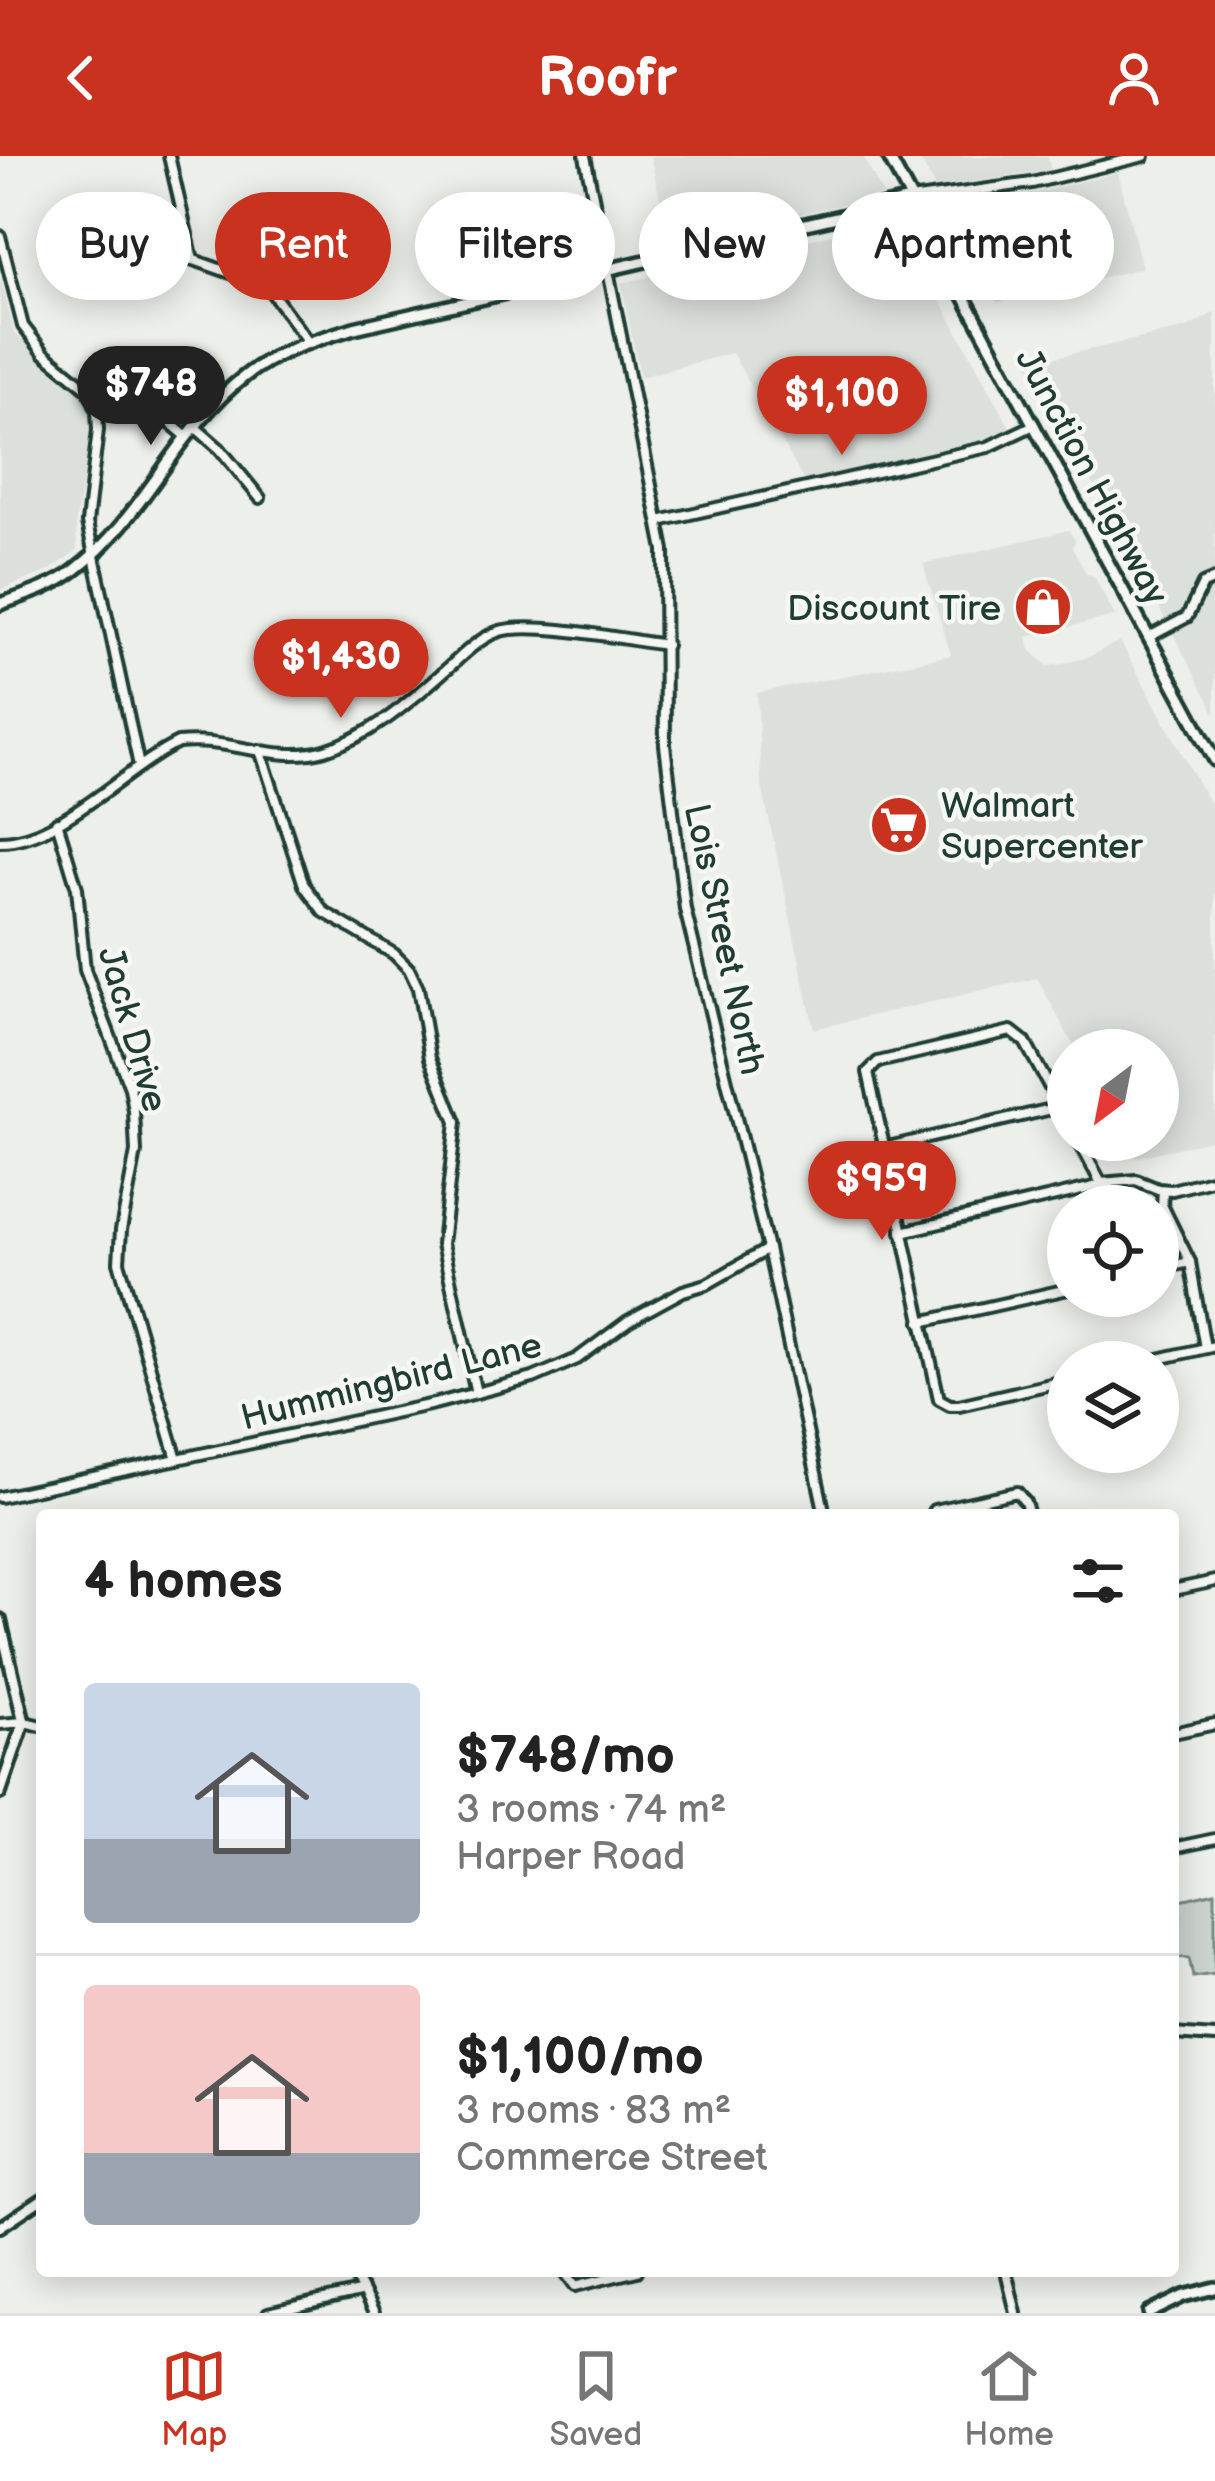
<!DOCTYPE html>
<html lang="en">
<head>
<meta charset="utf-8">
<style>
  :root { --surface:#fff; --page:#f6f6f6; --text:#222; --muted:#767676; --line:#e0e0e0; --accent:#c8321e }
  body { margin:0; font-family:"Balsamiq Sans",sans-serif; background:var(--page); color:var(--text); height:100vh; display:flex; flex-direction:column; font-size:45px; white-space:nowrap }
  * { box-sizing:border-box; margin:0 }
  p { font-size:39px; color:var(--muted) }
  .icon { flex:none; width:66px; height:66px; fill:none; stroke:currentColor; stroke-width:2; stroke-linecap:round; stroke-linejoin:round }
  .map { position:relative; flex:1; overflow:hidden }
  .panel { position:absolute; left:36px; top:1353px; width:1143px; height:768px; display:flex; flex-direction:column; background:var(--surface); border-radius:12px; box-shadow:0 6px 30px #0003 }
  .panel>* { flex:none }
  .top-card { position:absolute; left:36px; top:36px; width:1143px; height:108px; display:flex; gap:24px }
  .needle { width:78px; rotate:212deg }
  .tools { position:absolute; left:1047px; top:873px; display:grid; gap:24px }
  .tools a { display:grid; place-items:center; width:132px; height:132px; border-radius:50%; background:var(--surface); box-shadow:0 6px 30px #0003; font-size:60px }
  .price { position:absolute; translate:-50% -102px; padding:0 27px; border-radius:42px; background:var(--accent); color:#fff; font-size:39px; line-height:78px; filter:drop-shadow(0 3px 6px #0008) }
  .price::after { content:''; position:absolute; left:50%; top:72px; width:36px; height:27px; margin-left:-18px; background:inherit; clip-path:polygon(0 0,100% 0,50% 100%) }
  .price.selected { background:#222; color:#fff }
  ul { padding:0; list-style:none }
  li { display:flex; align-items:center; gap:36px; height:300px; padding:0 48px }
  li+li { border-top:3px solid var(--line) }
  li span { display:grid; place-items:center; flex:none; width:336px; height:240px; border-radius:12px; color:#555 }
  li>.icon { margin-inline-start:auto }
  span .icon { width:144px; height:144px; fill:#fffc; stroke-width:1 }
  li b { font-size:51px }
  h2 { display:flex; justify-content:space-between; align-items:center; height:144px; padding:0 48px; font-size:51px }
  .pill { padding:0 42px; border-radius:54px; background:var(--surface); box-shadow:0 6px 30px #0003; font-size:42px; line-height:108px }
  .pill.selected { background:var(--accent); color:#fff }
  header { display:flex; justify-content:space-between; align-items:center; height:156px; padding:0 48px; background:var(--accent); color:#fff; font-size:54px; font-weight:600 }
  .tabs { display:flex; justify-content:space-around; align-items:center; height:168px; border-top:3px solid var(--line); background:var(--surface); font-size:33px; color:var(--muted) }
  .tabs a { display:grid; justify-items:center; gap:6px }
  .tabs .selected { color:var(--accent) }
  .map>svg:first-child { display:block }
  .built { fill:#dce0db }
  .green { fill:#cbd2cc; stroke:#758880; stroke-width:3 }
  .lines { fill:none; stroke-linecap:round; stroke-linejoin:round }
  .street-casing { stroke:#1f3d34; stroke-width:16 }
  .secondary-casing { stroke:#1f3d34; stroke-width:18 }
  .street { stroke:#f6f6f2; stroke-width:8 }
  .secondary { stroke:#f6f6f2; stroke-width:9 }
  .labels { text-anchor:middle; stroke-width:9; stroke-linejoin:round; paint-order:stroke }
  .street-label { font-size:36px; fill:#1f3d34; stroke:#f6f6f2 }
  .poi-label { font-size:36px; fill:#1f3d34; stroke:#f6f6f2; text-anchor:end }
</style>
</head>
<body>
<header><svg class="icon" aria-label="back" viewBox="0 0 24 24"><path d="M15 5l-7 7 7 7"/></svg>Roofr<svg class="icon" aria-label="person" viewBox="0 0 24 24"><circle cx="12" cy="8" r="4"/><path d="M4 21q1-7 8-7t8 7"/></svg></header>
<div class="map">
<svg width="1215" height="2157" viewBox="0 0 1215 2157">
  <rect width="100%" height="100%" fill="#edefea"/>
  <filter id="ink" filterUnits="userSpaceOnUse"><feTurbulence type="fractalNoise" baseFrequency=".00833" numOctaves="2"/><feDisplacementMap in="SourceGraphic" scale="24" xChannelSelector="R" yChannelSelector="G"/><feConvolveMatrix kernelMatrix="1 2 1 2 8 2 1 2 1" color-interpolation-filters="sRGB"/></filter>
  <g filter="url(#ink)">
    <!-- built -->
    <g class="built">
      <polygon points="650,0 863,0 883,39 671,89"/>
      <polygon points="918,0 1047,0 1051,15 935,31"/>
      <polygon points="1118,16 1142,112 997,147 952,65 952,50 1040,36"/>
      <polygon points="887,65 898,66 1011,273 996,280 804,325 732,197 640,221 621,127"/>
      <polygon points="0,118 14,177 84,236 93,269 76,363 77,395 49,415 0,434"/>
      <polygon points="1215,156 1215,557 1029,207 1187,172"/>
      <polygon points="1069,374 1075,385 1072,392 1087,418 1094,420 1115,460 1027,481 1030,494 1048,510 1057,509 1086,502 1120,485 1215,657 1215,983 1135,1002 1125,984 1158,984 1158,894 1076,894 1037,822 814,873 761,626 757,537 951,499 923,408"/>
    </g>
    <!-- green -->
    <polygon class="green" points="1215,1736 1215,1818 1193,1821 1189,1802 1173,1801 1173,1761 1180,1760 1176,1745"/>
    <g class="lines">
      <!-- street casing -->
      <g class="street-casing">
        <g id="street">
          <polyline points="169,0 193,104"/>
          <polyline points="585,0 664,394 665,589 685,753 768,1093 825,1359"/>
          <polyline points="910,44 1032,27 1144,0"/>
          <polyline points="0,80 23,170 44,197 88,233 97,253 98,274 87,367 139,610"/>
          <polyline points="68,127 177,104 194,104 267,130 308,186"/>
          <polyline points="133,224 150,250 187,281"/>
          <polyline points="195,271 220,293 260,342"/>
          <polyline points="659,365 988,291 1034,269"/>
          <polyline points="1149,481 1187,461 1203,428 1215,423"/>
          <polyline points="260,594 304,729 324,756 394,798 409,813 418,832 430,902 456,966 442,1088 476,1237"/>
          <polyline points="57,666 77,732 85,814 130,932 134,955 136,996 121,1074 119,1106 177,1303"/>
          <path d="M0 685C60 685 124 613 178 587 227 581 277 608 325 594 373 580 411 544 448 512 463 499 480 481 500 475 534 465 627 484 666 489"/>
          <polyline points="1068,965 1025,886 1011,875 878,906 868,916 939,1243 950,1249 959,1249 1068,1224"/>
          <polyline points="1078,984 1101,1027 1136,1024 1158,1033 1172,1034 1215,1023"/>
          <polyline points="884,992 1060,951"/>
          <polyline points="1163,1034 1162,1049 1190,1106 1205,1192"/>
          <polyline points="902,1076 1111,1027"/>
          <polyline points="1158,1113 1190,1106"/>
          <polyline points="921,1166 1068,1133"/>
          <polyline points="1145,1206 1215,1190"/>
          <polyline points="0,1341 434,1248 533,1222 577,1203 628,1165 683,1135 707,1128 768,1093"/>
          <polyline points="931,1359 934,1354 1017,1336 1025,1346 1029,1359"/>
          <polyline points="1173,1434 1215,1425"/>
          <polyline points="0,1568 24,1566 42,1570"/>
          <polyline points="1173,1577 1215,1568"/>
          <polyline points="1173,1692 1215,1683"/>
          <polyline points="1173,1878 1215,1881"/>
          <polyline points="0,2071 42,2043"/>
          <polyline points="352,2115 374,2157"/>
          <polyline points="564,2115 575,2130 637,2115"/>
          <polyline points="1006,2115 1016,2157"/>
          <polyline points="268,2157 359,2136"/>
        </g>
      </g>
      <!-- secondary casing -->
      <g class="secondary-casing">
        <g id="secondary">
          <polyline points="888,0 1215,604"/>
          <path d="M0 448C26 439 53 431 75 414 144 362 176 273 245 220 276 195 316 184 354 172L910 44"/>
          <polyline points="0,1464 24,1566 0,1637"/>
          <polyline points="1149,2157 1184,2140 1215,2132"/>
        </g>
      </g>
      <!-- street -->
      <use href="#street" class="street"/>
      <!-- secondary -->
      <use href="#secondary" class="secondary"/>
    </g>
  </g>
  <!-- icons -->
  <defs>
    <g id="shop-disc" transform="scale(3)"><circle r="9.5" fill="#c8321e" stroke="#f6f6f2"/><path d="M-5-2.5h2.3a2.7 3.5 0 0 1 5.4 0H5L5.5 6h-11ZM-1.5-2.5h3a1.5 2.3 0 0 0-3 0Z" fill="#fff"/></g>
    <g id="supermarket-disc" transform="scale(3)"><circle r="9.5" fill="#c8321e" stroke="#f6f6f2"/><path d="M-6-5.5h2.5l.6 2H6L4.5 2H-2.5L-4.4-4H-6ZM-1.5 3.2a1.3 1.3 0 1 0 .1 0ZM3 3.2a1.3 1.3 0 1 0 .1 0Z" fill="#fff"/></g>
  </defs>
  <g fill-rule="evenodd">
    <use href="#shop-disc" x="1043" y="451"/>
    <use href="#supermarket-disc" x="899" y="669"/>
  </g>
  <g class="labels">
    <!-- street labels -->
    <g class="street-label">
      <text transform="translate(1093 320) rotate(62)" y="13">Junction Highway</text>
      <text transform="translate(726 783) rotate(78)" y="13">Lois Street North</text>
      <text transform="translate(134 873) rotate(74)" y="13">Jack Drive</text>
      <text transform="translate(391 1224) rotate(-14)" y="13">Hummingbird Lane</text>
    </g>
    <!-- poi labels -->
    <g class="poi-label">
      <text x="1001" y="464">Discount Tire</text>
      <text x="941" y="661" text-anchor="start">Walmart<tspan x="941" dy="41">Supercenter</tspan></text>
    </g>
  </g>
</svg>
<div class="tools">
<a><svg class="needle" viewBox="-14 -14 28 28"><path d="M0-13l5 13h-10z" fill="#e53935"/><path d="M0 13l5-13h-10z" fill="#767676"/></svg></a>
<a><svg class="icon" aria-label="locate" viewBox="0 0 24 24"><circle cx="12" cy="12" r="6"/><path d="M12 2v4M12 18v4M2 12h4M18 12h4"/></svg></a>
<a><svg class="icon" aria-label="layers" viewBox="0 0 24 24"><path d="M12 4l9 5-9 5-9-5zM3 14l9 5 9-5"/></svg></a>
</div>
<b class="price selected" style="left:151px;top:292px">$748</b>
<b class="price" style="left:842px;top:302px">$1,100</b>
<b class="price" style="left:341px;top:565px">$1,430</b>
<b class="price" style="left:882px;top:1087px">$959</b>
<div class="top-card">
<a class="pill">Buy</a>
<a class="pill selected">Rent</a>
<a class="pill">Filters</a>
<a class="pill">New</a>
<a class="pill">Apartment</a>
</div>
<section class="panel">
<h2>4 homes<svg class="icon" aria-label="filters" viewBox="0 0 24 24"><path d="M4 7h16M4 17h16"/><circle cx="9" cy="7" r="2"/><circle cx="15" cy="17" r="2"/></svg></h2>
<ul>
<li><span style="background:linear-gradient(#c9d6e8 65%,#9aa5b1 0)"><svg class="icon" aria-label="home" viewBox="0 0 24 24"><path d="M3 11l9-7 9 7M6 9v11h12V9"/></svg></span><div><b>$748/mo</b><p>3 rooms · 74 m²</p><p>Harper Road</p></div></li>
<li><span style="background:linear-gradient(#f6c9c9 70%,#9aa5b1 0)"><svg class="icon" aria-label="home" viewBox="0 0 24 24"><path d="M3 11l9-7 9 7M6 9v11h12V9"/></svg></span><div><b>$1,100/mo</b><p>3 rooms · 83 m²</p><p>Commerce Street</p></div></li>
</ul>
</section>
</div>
<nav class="tabs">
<a class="selected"><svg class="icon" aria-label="map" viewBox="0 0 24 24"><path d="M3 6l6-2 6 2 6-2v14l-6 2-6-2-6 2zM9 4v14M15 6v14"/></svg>Map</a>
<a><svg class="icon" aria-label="saved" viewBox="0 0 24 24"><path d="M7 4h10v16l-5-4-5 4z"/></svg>Saved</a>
<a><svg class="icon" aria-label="home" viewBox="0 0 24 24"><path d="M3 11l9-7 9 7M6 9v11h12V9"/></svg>Home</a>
</nav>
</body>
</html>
